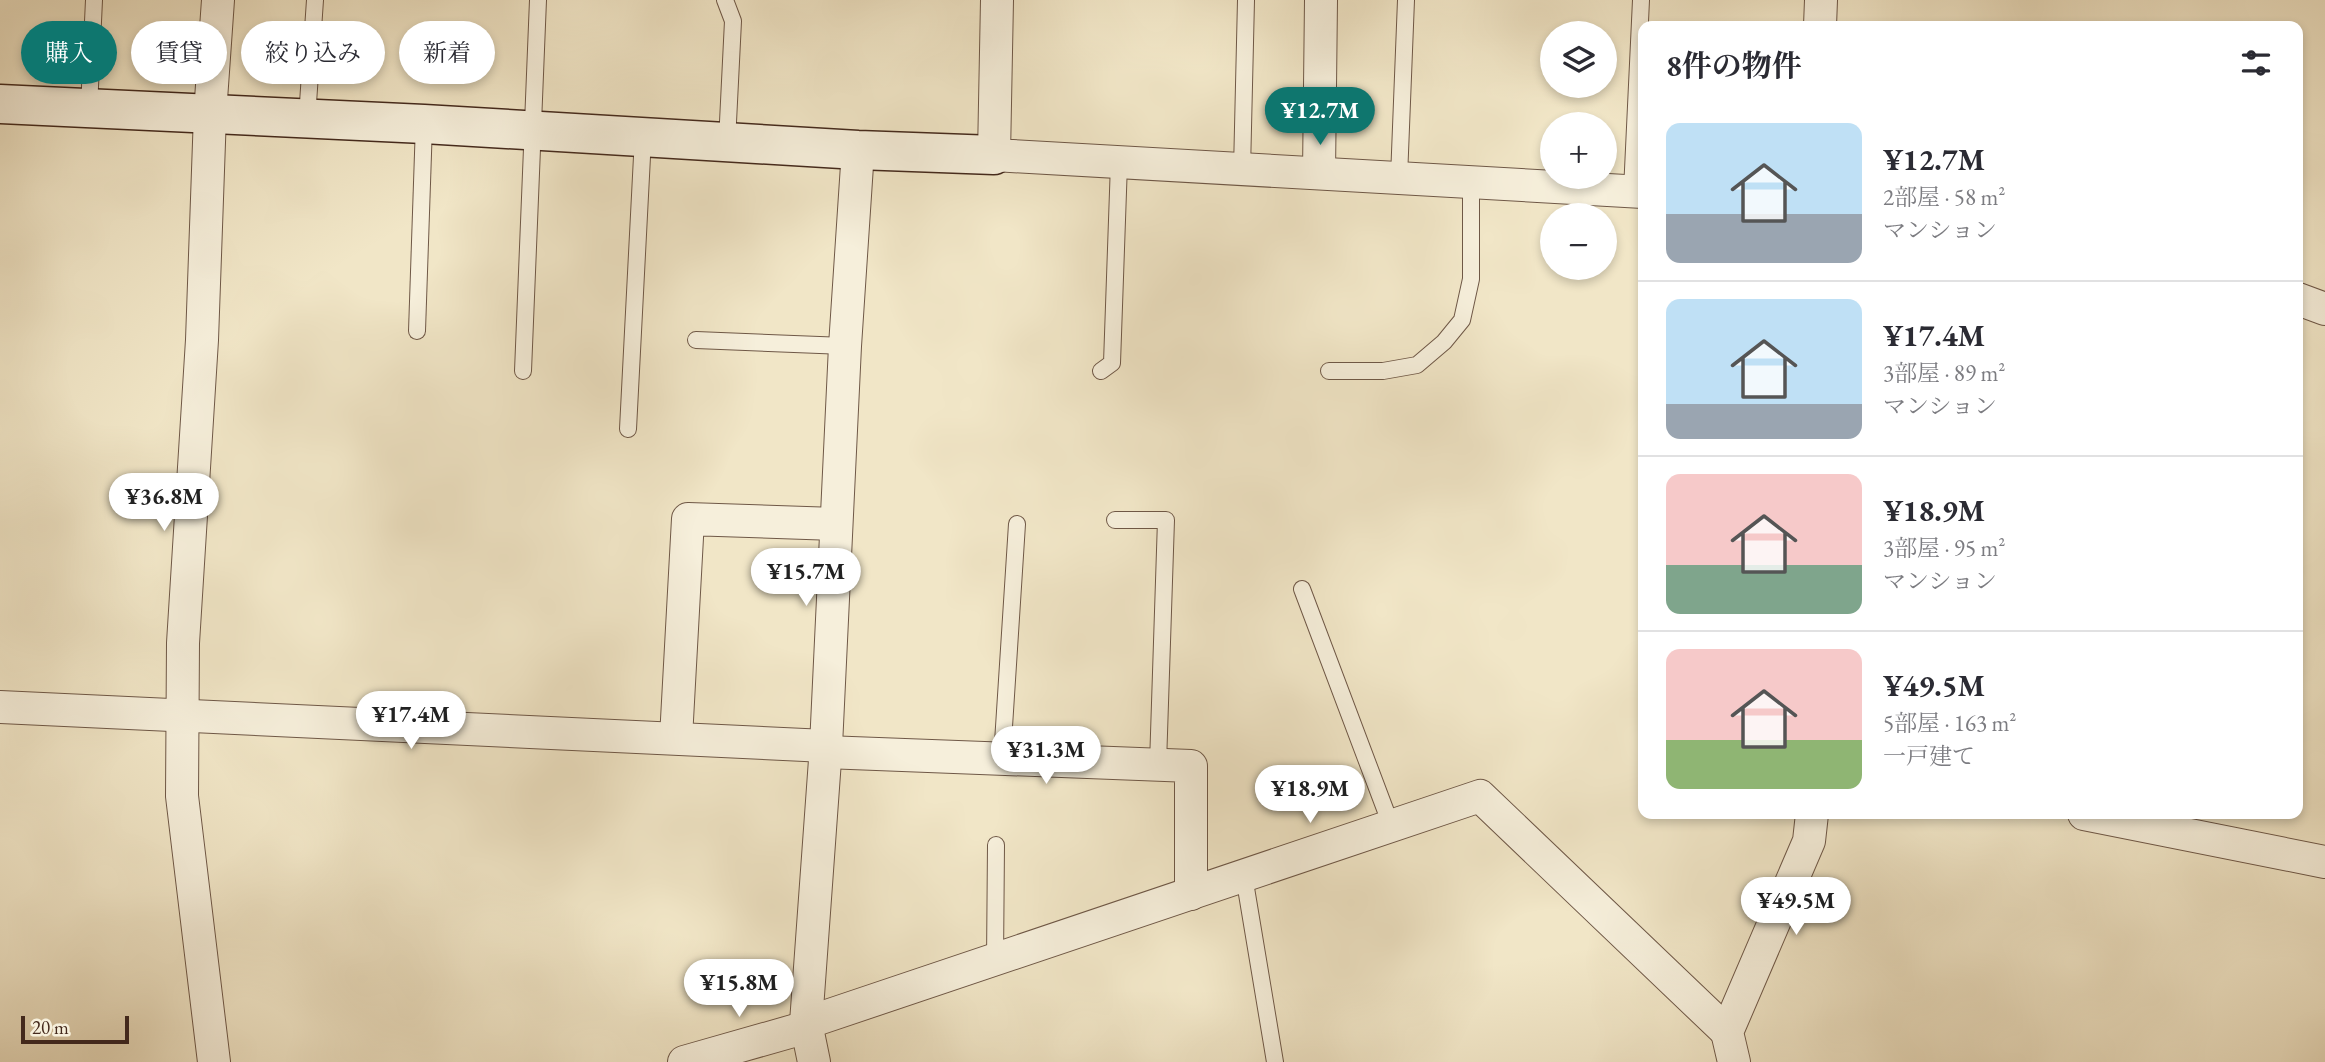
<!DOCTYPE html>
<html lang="ja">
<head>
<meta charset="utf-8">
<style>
  :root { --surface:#fff; --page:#f2f2f3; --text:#2b2b33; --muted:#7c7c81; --line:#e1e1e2; --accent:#0f766e }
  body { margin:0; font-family:"EB Garamond","Noto Serif JP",serif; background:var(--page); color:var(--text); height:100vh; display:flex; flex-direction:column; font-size:26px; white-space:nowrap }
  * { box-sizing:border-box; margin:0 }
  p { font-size:23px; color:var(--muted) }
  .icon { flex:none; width:38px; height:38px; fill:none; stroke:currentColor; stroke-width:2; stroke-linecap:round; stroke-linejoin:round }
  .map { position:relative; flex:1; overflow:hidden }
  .panel { position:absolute; left:1638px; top:21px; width:665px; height:798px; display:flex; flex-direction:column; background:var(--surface); border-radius:14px; box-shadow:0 4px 10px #0003 }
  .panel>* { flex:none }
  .hud { position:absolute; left:21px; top:21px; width:665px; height:63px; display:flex; gap:14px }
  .tools { position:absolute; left:1540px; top:21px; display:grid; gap:14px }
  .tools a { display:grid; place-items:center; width:77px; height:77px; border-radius:50%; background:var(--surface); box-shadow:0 4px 10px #0003; font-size:35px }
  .scale { position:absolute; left:21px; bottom:18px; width:108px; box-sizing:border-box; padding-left:7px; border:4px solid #44291c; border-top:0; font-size:19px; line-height:24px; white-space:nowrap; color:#44291c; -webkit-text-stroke:5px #f6efdb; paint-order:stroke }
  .price { position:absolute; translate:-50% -60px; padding:0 16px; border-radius:24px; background:#fff; color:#222; font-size:23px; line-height:46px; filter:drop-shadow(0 2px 4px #0008) }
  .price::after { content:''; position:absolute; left:50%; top:42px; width:21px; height:16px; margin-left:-10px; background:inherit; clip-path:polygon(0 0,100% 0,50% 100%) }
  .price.active { background:var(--accent); color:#fff }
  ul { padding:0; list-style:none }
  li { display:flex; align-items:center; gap:21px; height:175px; padding:0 28px }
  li+li { border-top:2px solid var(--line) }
  li span { display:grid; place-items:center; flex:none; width:196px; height:140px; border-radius:14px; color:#555 }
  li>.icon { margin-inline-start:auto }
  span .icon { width:84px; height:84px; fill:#fffc; stroke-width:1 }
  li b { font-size:30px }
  h2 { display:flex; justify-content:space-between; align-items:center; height:84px; padding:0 28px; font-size:30px }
  .pill { padding:0 24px; border-radius:32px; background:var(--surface); box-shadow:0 4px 10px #0003; font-size:24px; line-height:63px }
  .pill.active { background:var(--accent); color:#fff }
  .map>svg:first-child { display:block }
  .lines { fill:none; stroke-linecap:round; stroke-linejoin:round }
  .lane-casing { stroke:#6f5847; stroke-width:18 }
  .street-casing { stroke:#6f5847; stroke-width:34 }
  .secondary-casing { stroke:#44291c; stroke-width:41 }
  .lane { stroke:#f6efdb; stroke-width:16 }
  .street { stroke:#f6efdb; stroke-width:32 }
  .secondary { stroke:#f6efdb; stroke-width:38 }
</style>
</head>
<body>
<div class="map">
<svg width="2325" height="1062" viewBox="0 0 2325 1062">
  <rect width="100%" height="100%" fill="#f1e6c7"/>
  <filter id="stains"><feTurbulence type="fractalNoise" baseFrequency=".00286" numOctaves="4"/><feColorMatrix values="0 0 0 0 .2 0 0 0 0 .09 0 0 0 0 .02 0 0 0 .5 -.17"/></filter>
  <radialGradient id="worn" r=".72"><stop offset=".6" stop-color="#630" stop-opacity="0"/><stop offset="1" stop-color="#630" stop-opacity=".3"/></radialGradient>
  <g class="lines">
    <!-- lane casing -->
    <g class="lane-casing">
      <g id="lane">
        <polyline points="725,0 733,21 727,142"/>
        <polyline points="89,108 94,0"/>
        <polyline points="307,118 315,0"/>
        <polyline points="1242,170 1246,0"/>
        <polyline points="1399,178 1406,0"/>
        <polyline points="1632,191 1641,0"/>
        <polyline points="417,331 424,124"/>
        <polyline points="696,340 845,346"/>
        <polyline points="523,371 538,0"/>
        <polyline points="1101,371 1112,363 1119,163"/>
        <polyline points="1329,371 1383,371 1417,365 1444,342 1462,320 1471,279 1471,183"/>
        <polyline points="628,429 643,137"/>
        <polyline points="1115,520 1166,520 1158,764"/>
        <polyline points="1302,589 1391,825"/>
        <polyline points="1002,758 1017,524"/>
        <polyline points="1244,876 1275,1062"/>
        <polyline points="995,960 996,845"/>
      </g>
    </g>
    <!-- street casing -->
    <g class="street-casing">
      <g id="street">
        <polyline points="997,0 994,155 1643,192"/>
        <polyline points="1820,26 1821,0"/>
        <polyline points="1319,173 1321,0"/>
        <polyline points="2298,299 2325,309"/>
        <polyline points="0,707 826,746"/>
        <polyline points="676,738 688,519 836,524"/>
        <polyline points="825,752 1191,766 1191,894"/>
        <polyline points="2084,814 2325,862"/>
        <polyline points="806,1023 1480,796 1727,1032"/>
        <polyline points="214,1062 182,796 183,643 202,340 210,114 218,0"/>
        <polyline points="684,1062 807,1027"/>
        <polyline points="814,1062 806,1023 826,746 845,346 858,150"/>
        <polyline points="1734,1062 1727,1032 1809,841 1812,814"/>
      </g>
    </g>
    <!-- secondary casing -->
    <g class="secondary-casing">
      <polyline id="secondary" points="0,104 424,124 858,150 994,155"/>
    </g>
    <!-- lane -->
    <use href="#lane" class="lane"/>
    <!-- street -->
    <use href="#street" class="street"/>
    <!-- secondary -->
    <use href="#secondary" class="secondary"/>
  </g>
  <rect width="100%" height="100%" filter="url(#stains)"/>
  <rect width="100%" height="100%" fill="url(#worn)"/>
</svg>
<div class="tools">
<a><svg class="icon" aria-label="layers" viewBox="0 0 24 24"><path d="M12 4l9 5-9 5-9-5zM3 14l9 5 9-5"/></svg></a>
<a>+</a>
<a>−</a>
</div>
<div class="scale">20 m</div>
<b class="price active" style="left:1320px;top:147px">¥12.7M</b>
<b class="price" style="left:164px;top:533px">¥36.8M</b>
<b class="price" style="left:806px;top:608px">¥15.7M</b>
<b class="price" style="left:411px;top:751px">¥17.4M</b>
<b class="price" style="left:1046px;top:786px">¥31.3M</b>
<b class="price" style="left:1310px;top:825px">¥18.9M</b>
<b class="price" style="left:1796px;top:937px">¥49.5M</b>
<b class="price" style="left:739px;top:1019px">¥15.8M</b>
<div class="hud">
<a class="pill active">購入</a>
<a class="pill">賃貸</a>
<a class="pill">絞り込み</a>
<a class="pill">新着</a>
</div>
<section class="panel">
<h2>8件の物件<svg class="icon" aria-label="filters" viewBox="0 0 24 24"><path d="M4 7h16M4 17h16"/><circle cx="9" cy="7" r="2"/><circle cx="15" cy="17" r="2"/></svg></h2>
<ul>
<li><span style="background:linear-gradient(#bfe0f5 65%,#9aa5b1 0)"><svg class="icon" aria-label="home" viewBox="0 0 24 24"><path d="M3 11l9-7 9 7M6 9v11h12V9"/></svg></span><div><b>¥12.7M</b><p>2部屋 · 58 m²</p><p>マンション</p></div></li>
<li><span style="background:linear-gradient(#bfe0f5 75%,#9aa5b1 0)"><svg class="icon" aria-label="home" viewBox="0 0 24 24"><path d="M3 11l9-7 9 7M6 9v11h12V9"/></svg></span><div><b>¥17.4M</b><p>3部屋 · 89 m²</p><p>マンション</p></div></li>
<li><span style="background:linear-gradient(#f6c9c9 65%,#7fa58c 0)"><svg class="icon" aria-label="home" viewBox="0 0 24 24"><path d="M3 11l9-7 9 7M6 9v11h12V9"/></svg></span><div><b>¥18.9M</b><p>3部屋 · 95 m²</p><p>マンション</p></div></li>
<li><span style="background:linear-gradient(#f6c9c9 65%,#8fb573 0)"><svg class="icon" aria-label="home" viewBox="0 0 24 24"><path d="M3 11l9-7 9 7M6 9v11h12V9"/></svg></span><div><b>¥49.5M</b><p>5部屋 · 163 m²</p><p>一戸建て</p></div></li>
</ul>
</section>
</div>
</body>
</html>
